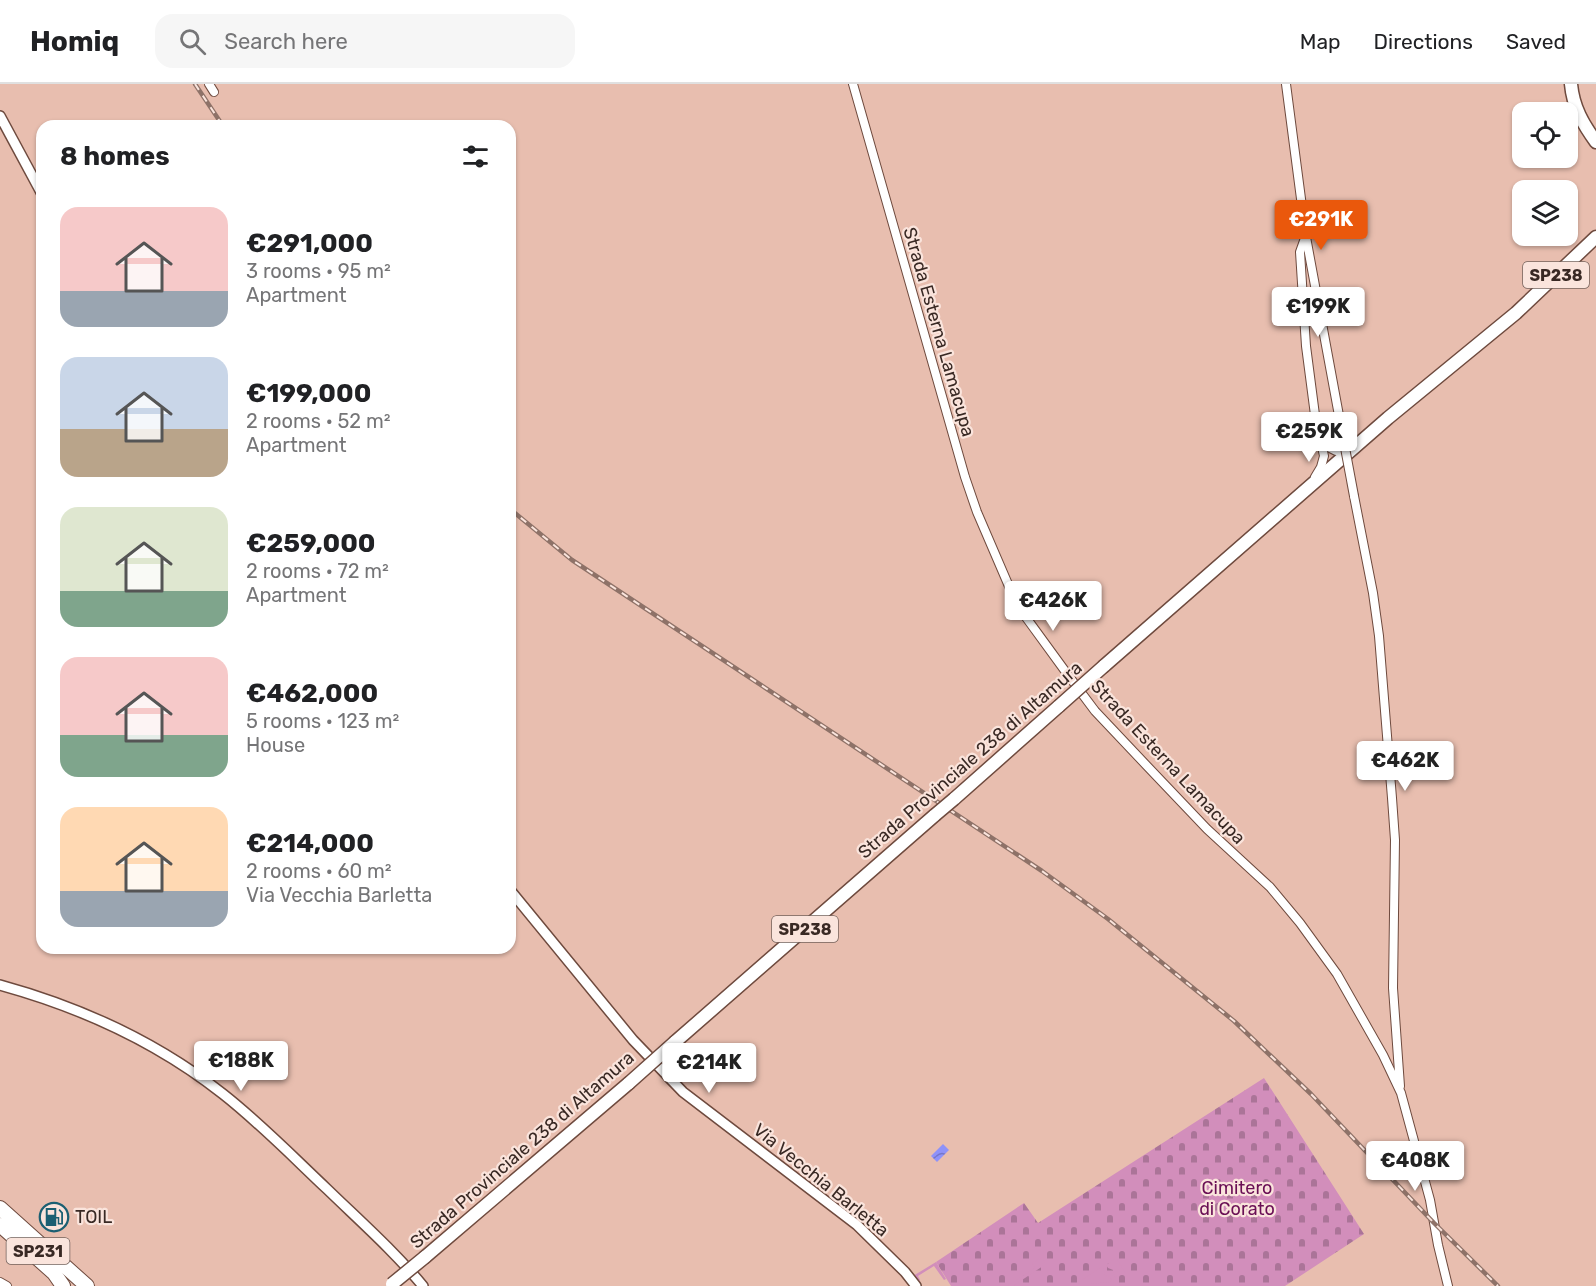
<!DOCTYPE html>
<html lang="en">
<head>
<meta charset="utf-8">
<style>
  :root { --surface:#fff; --page:#f6f6f6; --text:#202124; --muted:#757577; --line:#e0e0e0; --accent:#ea580c }
  body { margin:0; font-family:Rubik,sans-serif; background:var(--page); color:var(--text); height:100vh; display:flex; flex-direction:column; font-size:22px; white-space:nowrap }
  * { box-sizing:border-box; margin:0 }
  p { font-size:20px; color:var(--muted) }
  .icon { flex:none; width:33px; height:33px; fill:none; stroke:currentColor; stroke-width:2; stroke-linecap:round; stroke-linejoin:round }
  .map { position:relative; flex:1; overflow:hidden }
  .drawer { position:absolute; left:36px; top:36px; width:480px; height:834px; display:flex; flex-direction:column; background:var(--surface); border-radius:18px; box-shadow:0 2px 4px #0004 }
  .drawer>* { flex:none }
  .fabs { position:absolute; left:1512px; top:18px; display:grid; gap:12px }
  .fabs a { display:grid; place-items:center; width:66px; height:66px; border-radius:12px; background:var(--surface); box-shadow:0 2px 4px #0004; font-size:30px }
  .price { position:absolute; translate:-50% -51px; padding:0 14px; border-radius:6px; background:#fff; color:#222; font-size:20px; line-height:39px; filter:drop-shadow(0 2px 3px #0008) }
  .price::after { content:''; position:absolute; left:50%; top:36px; width:18px; height:14px; margin-left:-9px; background:inherit; clip-path:polygon(0 0,100% 0,50% 100%) }
  .price.active { background:var(--accent); color:#fff }
  ul { padding:0; list-style:none }
  li { display:flex; align-items:center; gap:18px; height:150px; padding:0 24px }
  li span { display:grid; place-items:center; flex:none; width:168px; height:120px; border-radius:18px; color:#555 }
  li>.icon { margin-inline-start:auto }
  span .icon { width:72px; height:72px; fill:#fffc; stroke-width:1 }
  li b { font-size:26px }
  h2 { display:flex; justify-content:space-between; align-items:center; height:72px; padding:0 24px; font-size:26px }
  header { display:flex; align-items:center; gap:36px; box-sizing:border-box; height:84px; padding:0 30px; background:var(--surface); border-bottom:2px solid var(--line) }
  header strong { font-size:28px }
  nav { display:flex; gap:33px; margin-inline-start:auto; font-size:21px }
  .search { width:420px; height:54px; background:var(--page); display:flex; align-items:center; gap:15px; box-sizing:border-box; padding:0 21px; border-radius:18px; color:var(--muted); font-size:22px }
  .map>svg:first-child { display:block }
  .cemetery { fill:url(#cemetery-stones) }
  .garden { fill:#d28ebb }
  .water { fill:url(#water-waves) }
  .lines { fill:none; stroke-linecap:round; stroke-linejoin:round }
  .minor-casing { stroke:#6e4a3e; stroke-width:10 }
  .tertiary-casing { stroke:#6e4a3e; stroke-width:12 }
  .primary-casing { stroke:#6e4a3e; stroke-width:15 }
  .trunk-casing { stroke:#6e4a3e; stroke-width:16 }
  .minor { stroke:#fff; stroke-width:8 }
  .tertiary { stroke:#fff; stroke-width:9 }
  .primary { stroke:#fff; stroke-width:12 }
  .trunk { stroke:#fff; stroke-width:14 }
  .rail-casing { stroke:#8e7268; stroke-width:4.5 }
  .rail { stroke:#fae4dc; stroke-width:2; stroke-dasharray:7; stroke-linecap:butt }
  .minor-bridge-casing { stroke:#6e4a3e; stroke-width:10; stroke-linecap:butt }
  .primary-bridge-casing { stroke:#6e4a3e; stroke-width:15; stroke-linecap:butt }
  .minor-bridge { stroke:#fff; stroke-width:8 }
  .primary-bridge { stroke:#fff; stroke-width:12 }
  .labels { text-anchor:middle; stroke-width:4.5; stroke-linejoin:round; paint-order:stroke }
  .shield { fill:#fae4dc; stroke:#73615b; stroke-width:1.5 }
  .shield-label { font-size:16px; font-weight:bold; fill:#392924 }
  .street-label { font-size:18px; fill:#392924; stroke:#fae4dc }
  .park-label { font-size:18px; fill:#6a0f55; stroke:#fae4dc }
  .poi-label { font-size:18px; fill:#392924; stroke:#fae4dc; text-anchor:start }
</style>
</head>
<body>
<header>
<strong>Homiq</strong>
<div class="search"><svg class="icon" aria-label="search" viewBox="0 0 24 24"><circle cx="10" cy="10" r="6"/><path d="M15 15l6 6"/></svg>Search here</div>
<nav><a>Map</a><a>Directions</a><a>Saved</a></nav>
</header>
<div class="map">
<svg width="1596" height="1202" viewBox="0 0 1596 1202">
  <defs>
    <pattern id="cemetery-stones" width="16" height="16" patternUnits="userSpaceOnUse" patternTransform="scale(1.5)"><rect width="16" height="16" fill="#d28ebb"/><path d="M2 7V4a2 2 0 0 1 4 0v3zM10 15v-3a2 2 0 0 1 4 0v3z" fill="#ab7498"/></pattern>
    <pattern id="water-waves" width="16" height="10" patternUnits="userSpaceOnUse" patternTransform="scale(1.5)"><rect width="16" height="10" fill="#8e92f9"/><path d="M0 5q4-4 8 0t8 0" fill="none" stroke="#7577c9"/></pattern>
  </defs>
  <rect width="100%" height="100%" fill="#e8beaf"/>
  <!-- cemetery -->
  <polygon class="cemetery" points="1264,994 1364,1150 1285,1202 951,1202 936,1178 1024,1119 1038,1139"/>
  <!-- garden -->
  <g class="garden">
    <polygon points="1042,1173 1046,1180 1013,1202 1007,1202 1035,1184 1032,1179"/>
    <polygon points="1116,1174 1125,1188 1115,1194 1113,1186 1108,1184 1106,1181"/>
    <polygon points="936,1178 946,1195 944,1196 934,1182 918,1192 920,1196 918,1198 913,1192"/>
    <polygon points="1103,1182 1105,1191 1112,1195 1110,1198 1090,1200 1082,1196"/>
  </g>
  <!-- water -->
  <polygon class="water" points="943,1060 949,1066 937,1078 931,1072"/>
  <g class="lines">
    <!-- minor casing -->
    <g class="minor-casing">
      <g id="minor">
        <polyline points="209,0 214,8"/>
        <polyline points="853,0 965,393 977,428 1017,521 1068,591 1095,627 1147,682 1207,745 1270,803 1300,839 1337,890 1383,971 1401,1009 1430,1116 1438,1161 1448,1202"/>
        <polyline points="1286,0 1306,153 1340,337"/>
        <polyline points="1305,154 1300,168 1306,262 1315,331 1324,372 1321,383 1315,393"/>
        <polyline points="1322,355 1328,363 1336,367 1343,366 1348,362"/>
        <polyline points="1354,412 1373,509 1379,552 1392,714 1395,756 1393,904 1400,1002"/>
        <polyline points="0,1198 7,1202"/>
      </g>
    </g>
    <!-- tertiary casing -->
    <g class="tertiary-casing">
      <g id="tertiary">
        <polyline points="0,32 42,110"/>
        <polyline points="510,806 633,956 683,1008 857,1141 905,1188 916,1202"/>
        <path d="M0 901C80 923 157 958 223 1010 260 1039 293 1073 327 1105 360 1137 394 1167 423 1202"/>
      </g>
    </g>
    <!-- primary casing -->
    <g class="primary-casing">
      <g id="primary">
        <path d="M1571 0C1573 23 1583 40 1596 58"/>
        <polyline points="1104,582 1388,334 1516,229 1596,153"/>
        <polyline points="954,715 1059,622"/>
        <polyline points="675,958 935,731"/>
        <polyline points="425,1173 629,999"/>
      </g>
    </g>
    <!-- trunk casing -->
    <g class="trunk-casing">
      <g id="trunk">
        <polyline points="0,1124 87,1202"/>
        <polyline points="0,1141 54,1189 63,1202"/>
      </g>
    </g>
    <!-- minor -->
    <use href="#minor" class="minor"/>
    <!-- tertiary -->
    <use href="#tertiary" class="tertiary"/>
    <!-- primary -->
    <use href="#primary" class="primary"/>
    <!-- trunk -->
    <use href="#trunk" class="trunk"/>
    <!-- rail casing -->
    <g class="rail-casing">
      <g id="rail">
        <polyline points="195,0 223,42"/>
        <polyline points="510,425 572,476 1042,787 1108,835 1234,937 1311,1010 1434,1139 1498,1202"/>
      </g>
    </g>
    <!-- rail -->
    <use href="#rail" class="rail"/>
    <!-- minor-bridge casing -->
    <g class="minor-bridge-casing">
      <polyline id="minor-bridge" points="1340,337 1354,412"/>
    </g>
    <!-- primary-bridge casing -->
    <g class="primary-bridge-casing">
      <g id="primary-bridge">
        <polyline points="1059,622 1104,582"/>
        <polyline points="935,731 954,715"/>
        <polyline points="629,999 675,958"/>
        <polyline points="392,1200 425,1173"/>
      </g>
    </g>
    <!-- minor-bridge -->
    <use href="#minor-bridge" class="minor-bridge"/>
    <!-- primary-bridge -->
    <use href="#primary-bridge" class="primary-bridge"/>
  </g>
  <!-- icons -->
  <defs>
    <g id="fuel-ring" transform="scale(1.5)"><circle r="9.5" fill="#fae4dc" stroke="#1b5f72" stroke-width="1.5"/><path d="M-5.5-6h7V0h2V4h1.3V-2.5L3-4.5l.8-.8L6-3V5H2.5V1h-1V6h-7ZM-4.2-4.7v3.2H.2V-4.7Z" fill="#1b5f72"/></g>
  </defs>
  <g fill-rule="evenodd">
    <use href="#fuel-ring" x="54" y="1133"/>
  </g>
  <g class="labels">
    <!-- shield labels -->
    <g class="shield">
      <rect x="1523" y="178" width="66" height="26" rx="4.5"/>
      <rect x="772" y="832" width="66" height="26" rx="4.5"/>
      <rect x="6.5" y="1154" width="63" height="26" rx="4.5"/>
    </g>
    <g class="shield-label">
      <text x="1556" y="197">SP238</text>
      <text x="805" y="851">SP238</text>
      <text x="38" y="1173">SP231</text>
    </g>
    <!-- street labels -->
    <g class="street-label">
      <text transform="translate(939 248) rotate(74)" y="6">Strada Esterna Lamacupa</text>
      <text transform="translate(970 676) rotate(-41)" y="6">Strada Provinciale 238 di Altamura</text>
      <text transform="translate(1168 678) rotate(47)" y="6">Strada Esterna Lamacupa</text>
      <text transform="translate(522 1066) rotate(-41)" y="6">Strada Provinciale 238 di Altamura</text>
      <text transform="translate(821 1096) rotate(39)" y="6">Via Vecchia Barletta</text>
    </g>
    <!-- park labels -->
    <g class="park-label">
      <text x="1237" y="1110">Cimitero<tspan x="1237" dy="21">di Corato</tspan></text>
    </g>
    <!-- poi labels -->
    <g class="poi-label">
      <text x="75" y="1139">TOIL</text>
    </g>
  </g>
</svg>
<div class="fabs">
<a><svg class="icon" aria-label="locate" viewBox="0 0 24 24"><circle cx="12" cy="12" r="6"/><path d="M12 2v4M12 18v4M2 12h4M18 12h4"/></svg></a>
<a><svg class="icon" aria-label="layers" viewBox="0 0 24 24"><path d="M12 4l9 5-9 5-9-5zM3 14l9 5 9-5"/></svg></a>
</div>
<b class="price active" style="left:1321px;top:167px">€291K</b>
<b class="price" style="left:1318px;top:254px">€199K</b>
<b class="price" style="left:1309px;top:379px">€259K</b>
<b class="price" style="left:1053px;top:548px">€426K</b>
<b class="price" style="left:1405px;top:708px">€462K</b>
<b class="price" style="left:241px;top:1008px">€188K</b>
<b class="price" style="left:709px;top:1010px">€214K</b>
<b class="price" style="left:1415px;top:1108px">€408K</b>
<section class="drawer">
<h2>8 homes<svg class="icon" aria-label="filters" viewBox="0 0 24 24"><path d="M4 7h16M4 17h16"/><circle cx="9" cy="7" r="2"/><circle cx="15" cy="17" r="2"/></svg></h2>
<ul>
<li><span style="background:linear-gradient(#f6c9c9 70%,#9aa5b1 0)"><svg class="icon" aria-label="home" viewBox="0 0 24 24"><path d="M3 11l9-7 9 7M6 9v11h12V9"/></svg></span><div><b>€291,000</b><p>3 rooms · 95 m²</p><p>Apartment</p></div></li>
<li><span style="background:linear-gradient(#c9d6e8 60%,#b9a48a 0)"><svg class="icon" aria-label="home" viewBox="0 0 24 24"><path d="M3 11l9-7 9 7M6 9v11h12V9"/></svg></span><div><b>€199,000</b><p>2 rooms · 52 m²</p><p>Apartment</p></div></li>
<li><span style="background:linear-gradient(#dfe7d0 70%,#7fa58c 0)"><svg class="icon" aria-label="home" viewBox="0 0 24 24"><path d="M3 11l9-7 9 7M6 9v11h12V9"/></svg></span><div><b>€259,000</b><p>2 rooms · 72 m²</p><p>Apartment</p></div></li>
<li><span style="background:linear-gradient(#f6c9c9 65%,#7fa58c 0)"><svg class="icon" aria-label="home" viewBox="0 0 24 24"><path d="M3 11l9-7 9 7M6 9v11h12V9"/></svg></span><div><b>€462,000</b><p>5 rooms · 123 m²</p><p>House</p></div></li>
<li><span style="background:linear-gradient(#ffd9b3 70%,#9aa5b1 0)"><svg class="icon" aria-label="home" viewBox="0 0 24 24"><path d="M3 11l9-7 9 7M6 9v11h12V9"/></svg></span><div><b>€214,000</b><p>2 rooms · 60 m²</p><p>Via Vecchia Barletta</p></div></li>
</ul>
</section>
</div>
</body>
</html>
